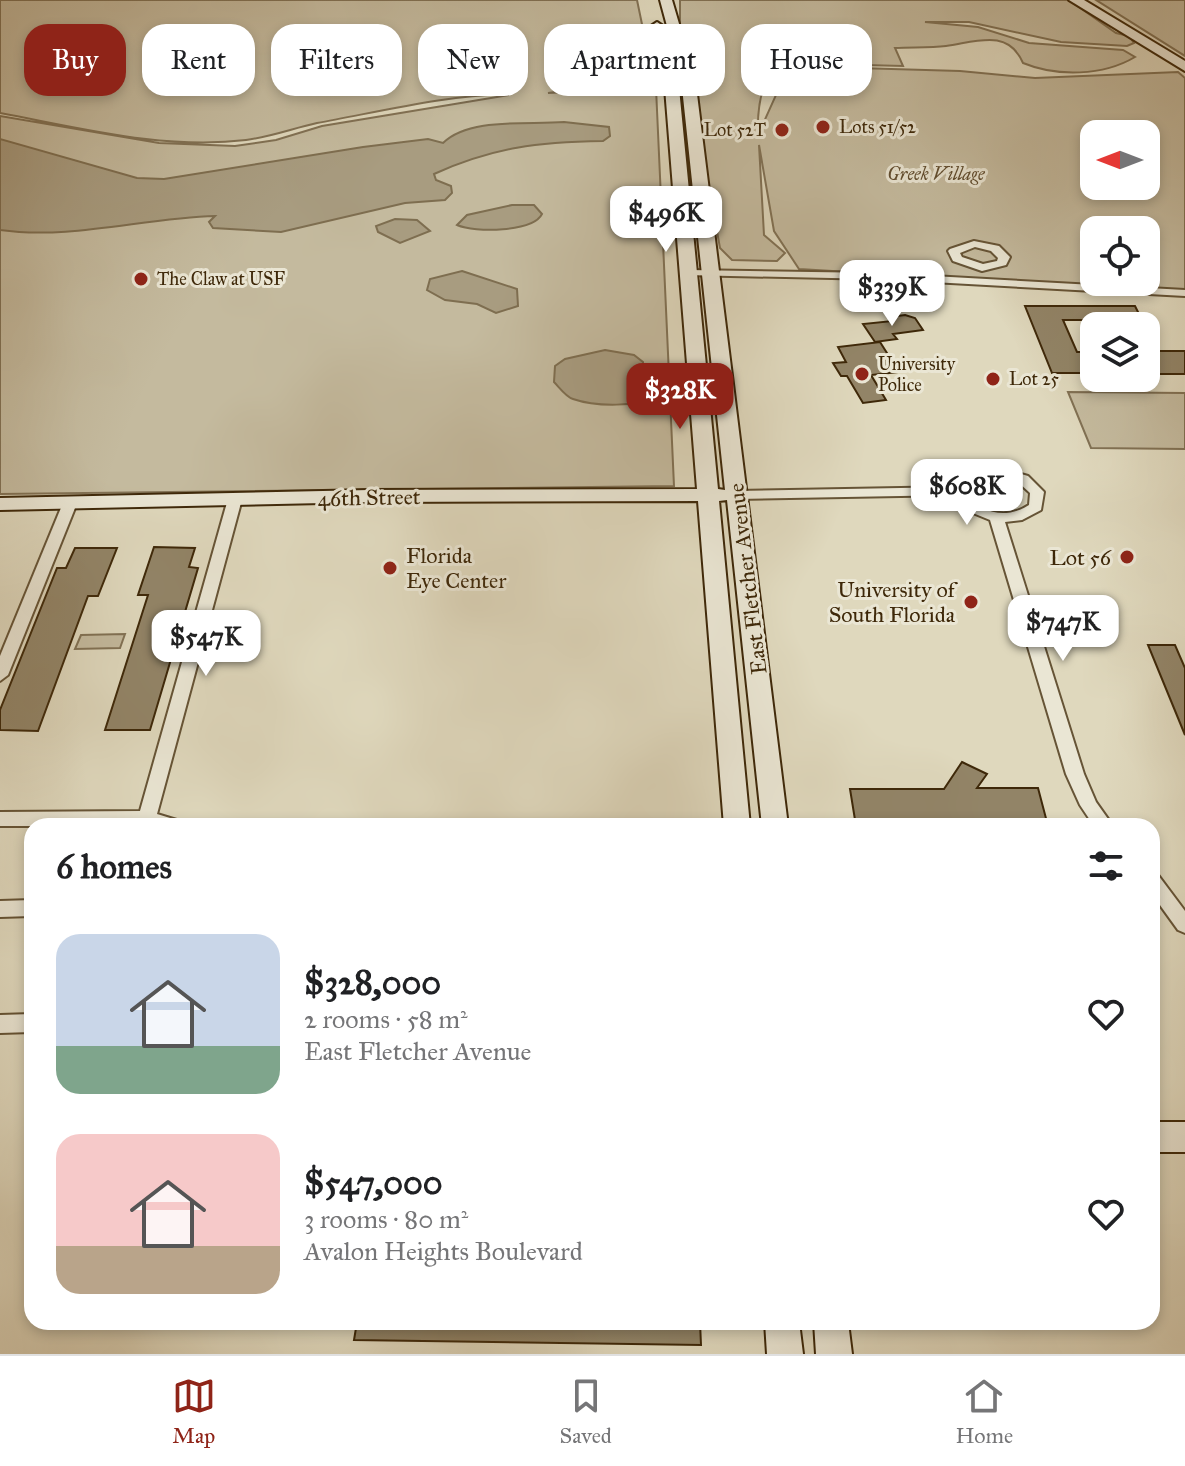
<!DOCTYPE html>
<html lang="en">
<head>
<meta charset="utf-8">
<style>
  :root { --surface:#fff; --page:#f6f6f6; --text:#202124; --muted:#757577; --line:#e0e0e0; --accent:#8f2418 }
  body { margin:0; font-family:"IM FELL Great Primer",serif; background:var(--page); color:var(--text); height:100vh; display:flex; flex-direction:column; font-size:30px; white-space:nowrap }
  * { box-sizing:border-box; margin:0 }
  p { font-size:26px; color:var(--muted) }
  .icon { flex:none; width:44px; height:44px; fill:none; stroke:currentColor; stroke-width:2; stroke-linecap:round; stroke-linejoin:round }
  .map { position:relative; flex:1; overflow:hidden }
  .panel { position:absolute; left:24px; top:818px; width:1136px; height:512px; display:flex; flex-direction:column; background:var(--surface); border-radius:24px; box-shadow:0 4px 12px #0003 }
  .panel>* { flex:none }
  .top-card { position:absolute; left:24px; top:24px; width:1138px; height:72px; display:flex; gap:16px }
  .needle { width:52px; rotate:270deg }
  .controls { position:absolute; left:1080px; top:120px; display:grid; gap:16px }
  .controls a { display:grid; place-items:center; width:80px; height:80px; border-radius:16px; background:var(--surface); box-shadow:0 4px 12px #0003; font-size:40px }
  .price { position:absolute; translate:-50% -68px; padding:0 18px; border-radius:16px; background:#fff; color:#222; font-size:26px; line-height:52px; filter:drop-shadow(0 2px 4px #0008) }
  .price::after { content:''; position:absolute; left:50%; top:48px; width:24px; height:18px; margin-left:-12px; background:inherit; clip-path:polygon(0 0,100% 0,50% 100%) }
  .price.active { background:var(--accent); color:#fff }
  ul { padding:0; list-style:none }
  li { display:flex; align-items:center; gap:24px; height:200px; padding:0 32px }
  li span { display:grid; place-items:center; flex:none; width:224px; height:160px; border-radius:24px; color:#555 }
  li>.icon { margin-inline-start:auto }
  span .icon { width:96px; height:96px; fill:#fffc; stroke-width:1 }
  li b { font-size:34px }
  h2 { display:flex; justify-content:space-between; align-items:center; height:96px; padding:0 32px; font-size:34px }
  .pill { padding:0 28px; border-radius:24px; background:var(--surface); box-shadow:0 4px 12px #0003; font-size:28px; line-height:72px }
  .pill.active { background:var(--accent); color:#fff }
  .tab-bar { display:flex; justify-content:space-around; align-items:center; height:112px; border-top:2px solid var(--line); background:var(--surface); font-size:22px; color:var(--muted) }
  .tab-bar a { display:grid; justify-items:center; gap:4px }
  .tab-bar .active { color:var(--accent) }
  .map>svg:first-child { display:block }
  .green { fill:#c4ba9e; stroke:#817154; stroke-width:2; fill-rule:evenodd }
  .water { fill:#a89c80; stroke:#7e6e50; stroke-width:2 }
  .building { fill:#928467; stroke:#3e2809; stroke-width:2 }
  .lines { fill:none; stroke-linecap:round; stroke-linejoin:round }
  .street-casing { stroke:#665436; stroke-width:4 }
  .secondary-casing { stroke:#3e2809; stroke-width:4 }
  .street { fill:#eae6d4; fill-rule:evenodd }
  .secondary { fill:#eae6d4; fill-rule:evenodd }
  .poi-dot { fill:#8f2418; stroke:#eae6d4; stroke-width:3 }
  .labels { text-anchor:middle; stroke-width:6; stroke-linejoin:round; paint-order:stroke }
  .far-poi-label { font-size:18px; fill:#3e2809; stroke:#eae6d4; text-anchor:start }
  .far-park-label { font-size:18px; font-style:italic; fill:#604c2e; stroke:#eae6d4 }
  .street-label { font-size:22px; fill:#3e2809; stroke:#eae6d4 }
  .poi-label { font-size:22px; fill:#3e2809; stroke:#eae6d4; text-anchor:end }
</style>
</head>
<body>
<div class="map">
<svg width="1185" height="1354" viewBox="0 0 1185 1354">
  <rect width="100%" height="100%" fill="#dfd8bd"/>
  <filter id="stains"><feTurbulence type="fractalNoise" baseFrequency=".0025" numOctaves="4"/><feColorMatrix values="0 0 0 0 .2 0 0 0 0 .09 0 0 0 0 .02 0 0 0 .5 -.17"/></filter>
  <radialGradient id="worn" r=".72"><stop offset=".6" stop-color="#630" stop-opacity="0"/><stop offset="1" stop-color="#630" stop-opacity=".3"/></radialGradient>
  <!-- green -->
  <g class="green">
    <path d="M0 0H637L655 87 586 88 548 93 656 88 674 486 0 494V116L159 143 235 146 276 140 322 126 509 95C453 93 374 113 317 123 294 128 270 137 246 140 164 150 81 128 0 113Z"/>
    <path d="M680 0H1069L1116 33 1129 36 1134 43 1127 46 1061 42 969 22H925L978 27 1029 43 1123 50 1135 57C1103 76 1057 77 1023 63 1008 28 976 42 946 46 929 48 912 47 895 48L903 66 785 63 773 66C761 86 757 112 758 135L789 66 960 71 1035 78 1178 72 1185 78V292L799 269 774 231 759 145 764 235 785 253 777 261 732 260 720 248 680 27ZM1094 134H1146V186H1094ZM1094 230H1146V282H1094Z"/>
    <polygon points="1096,0 1185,0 1185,56"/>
    <polygon points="1068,392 1185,393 1185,449 1091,448"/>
    <polygon points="125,634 120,648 75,649 81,635"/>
  </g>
  <!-- water -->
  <g class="water">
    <path d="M564 122 609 127 610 136 603 141C539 142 494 147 434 174L436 180 451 186 452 193 445 200 405 203 281 232 213 228 209 222 215 216C143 218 71 240 0 230V139L137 178 164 179 363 147 428 139 443 143C469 117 528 125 564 122Z"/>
    <path d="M512 205H534L542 214C533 232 475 233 457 225L467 215Z"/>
    <polygon points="395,219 417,220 430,231 400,243 378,232 376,226"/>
    <polygon points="462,271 517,289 518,306 496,313 477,304 445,300 427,290 430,279"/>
    <path d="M605 350 634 355 643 362 644 375 660 396C638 407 596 407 573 399 566 397 559 387 554 382L555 366 565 359Z"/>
  </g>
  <!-- building -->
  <g class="building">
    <polygon points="1025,306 1135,306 1145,326 1115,326 1112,320 1063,320 1077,352 1094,352 1094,373 1052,373"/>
    <polygon points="905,315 915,318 923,330 893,334 897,339 875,342 863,324 893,321 890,317"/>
    <polygon points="1146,327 1158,351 1185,351 1185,374 1146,374"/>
    <polygon points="880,342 899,372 871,375 886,400 863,403 847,376 841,376 833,363 846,362 838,347"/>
    <polygon points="154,547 195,548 189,567 198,568 150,730 105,730 148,595 138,595"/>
    <polygon points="75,548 117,548 98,596 88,596 38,731 0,730 0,710 57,568 66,568"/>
    <polygon points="1148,645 1175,645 1185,668 1185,735"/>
    <polygon points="962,762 987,774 977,788 1038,788 1048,826 856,826 850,789 944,789"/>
    <polygon points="357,1322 700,1322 701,1345 354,1340"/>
  </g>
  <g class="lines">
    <!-- street casing -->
    <g class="street-casing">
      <g id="street">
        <path d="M974 241 999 246 1010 257 1006 265 982 271 953 261 948 251 950 249ZM975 247 991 251 998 258 997 261 983 264 962 257 960 253Z"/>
        <polygon points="689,270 878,273 1185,290 1185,296 878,279 685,275 685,271"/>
        <path d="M1000 468 1028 476 1044 492 1041 510 1022 520 1005 522 1084 774 1096 802 1113 826H1094L1080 805 1066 774 990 520 968 511 956 495 737 499 730 495 737 491 956 487 963 475ZM999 476 1018 482 1030 493 1029 505C1008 519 979 515 968 491L973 481Z"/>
        <polygon points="235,495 242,499 157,814 180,821 183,826 0,826 0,812 140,811 228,499"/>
        <polygon points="70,499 77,503 8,675 0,681 0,656 63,503"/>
        <polygon points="1152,873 1158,875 1185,911 1185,933 1178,930 1152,894"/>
        <polygon points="32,900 32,916 0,917 0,901"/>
        <polygon points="32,1014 32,1032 0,1033 0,1015"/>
      </g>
    </g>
    <!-- secondary casing -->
    <g class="secondary-casing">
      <g id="secondary">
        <polygon points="660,0 672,0 695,78 788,826 762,826 727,500 719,501 750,826 724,826 698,501 369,502 0,510 0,498 369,490 697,489 665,88 651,26 657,22 663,26 679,88 718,489 725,490 681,78"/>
        <polygon points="1069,0 1084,0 1185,61 1185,71"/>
        <rect x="1152" y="1122" width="33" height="30"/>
        <polygon points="765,1322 799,1322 803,1354 767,1354"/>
        <polygon points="814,1322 848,1322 852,1354 816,1354"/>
      </g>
    </g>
    <!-- street -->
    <use href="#street" class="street"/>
    <!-- secondary -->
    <use href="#secondary" class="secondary"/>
  </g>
  <!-- markers -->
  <g class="poi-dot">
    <circle cx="823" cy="127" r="8"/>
    <circle cx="782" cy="130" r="8"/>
    <circle cx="141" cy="279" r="8"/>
    <circle cx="862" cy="374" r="8"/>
    <circle cx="993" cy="379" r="8"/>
    <circle cx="1127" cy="557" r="8"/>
    <circle cx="390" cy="568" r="8"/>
    <circle cx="971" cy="602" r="8"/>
  </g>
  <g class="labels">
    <!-- far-poi labels -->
    <g class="far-poi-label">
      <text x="839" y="133">Lots 51/52</text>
      <text x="766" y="136" text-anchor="end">Lot 52T</text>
      <text x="157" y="285">The Claw at USF</text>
      <text x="878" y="370">University<tspan x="878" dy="21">Police</tspan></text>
      <text x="1009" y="385">Lot 25</text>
    </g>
    <!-- far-park labels -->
    <g class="far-park-label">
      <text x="936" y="180">Greek Village</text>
    </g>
    <!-- street labels -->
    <g class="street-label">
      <text transform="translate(369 497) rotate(-1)" y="8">46th Street</text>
      <text transform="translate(747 579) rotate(-97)" y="8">East Fletcher Avenue</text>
    </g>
    <!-- poi labels -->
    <g class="poi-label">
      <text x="406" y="563" text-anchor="start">Florida<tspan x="406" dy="25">Eye Center</tspan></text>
      <text x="1111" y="565">Lot 56</text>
      <text x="955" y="597">University of<tspan x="955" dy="25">South Florida</tspan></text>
    </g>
  </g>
  <rect width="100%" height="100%" filter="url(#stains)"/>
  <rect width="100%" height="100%" fill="url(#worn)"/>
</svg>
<div class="controls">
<a><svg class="needle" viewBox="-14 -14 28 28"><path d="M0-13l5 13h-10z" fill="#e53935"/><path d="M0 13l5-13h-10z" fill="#757577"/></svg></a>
<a><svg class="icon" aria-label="locate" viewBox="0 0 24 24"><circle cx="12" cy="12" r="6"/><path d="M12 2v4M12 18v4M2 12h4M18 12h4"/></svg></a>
<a><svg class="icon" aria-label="layers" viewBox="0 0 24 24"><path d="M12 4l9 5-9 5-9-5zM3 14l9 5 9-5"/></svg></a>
</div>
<b class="price" style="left:666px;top:254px">$496K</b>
<b class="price" style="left:892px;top:328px">$339K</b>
<b class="price active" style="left:680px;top:431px">$328K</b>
<b class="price" style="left:967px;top:527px">$608K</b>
<b class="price" style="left:1063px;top:663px">$747K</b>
<b class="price" style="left:206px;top:678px">$547K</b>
<div class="top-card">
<a class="pill active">Buy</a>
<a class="pill">Rent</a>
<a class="pill">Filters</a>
<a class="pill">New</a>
<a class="pill">Apartment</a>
<a class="pill">House</a>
</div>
<section class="panel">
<h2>6 homes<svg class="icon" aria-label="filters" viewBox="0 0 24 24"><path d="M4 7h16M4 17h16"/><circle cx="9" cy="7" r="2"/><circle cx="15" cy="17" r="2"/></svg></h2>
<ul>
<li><span style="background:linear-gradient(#c9d6e8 70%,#7fa58c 0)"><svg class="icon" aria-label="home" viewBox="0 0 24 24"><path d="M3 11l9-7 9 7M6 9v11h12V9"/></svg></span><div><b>$328,000</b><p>2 rooms · 58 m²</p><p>East Fletcher Avenue</p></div><svg class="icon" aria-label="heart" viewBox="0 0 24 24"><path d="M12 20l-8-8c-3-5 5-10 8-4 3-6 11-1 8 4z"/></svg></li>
<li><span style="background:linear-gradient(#f6c9c9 70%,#b9a48a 0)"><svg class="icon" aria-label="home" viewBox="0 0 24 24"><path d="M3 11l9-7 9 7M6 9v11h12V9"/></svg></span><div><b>$547,000</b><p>3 rooms · 80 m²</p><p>Avalon Heights Boulevard</p></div><svg class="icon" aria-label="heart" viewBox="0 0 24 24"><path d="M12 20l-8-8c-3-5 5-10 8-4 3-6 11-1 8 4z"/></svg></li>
</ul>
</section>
</div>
<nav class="tab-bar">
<a class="active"><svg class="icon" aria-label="map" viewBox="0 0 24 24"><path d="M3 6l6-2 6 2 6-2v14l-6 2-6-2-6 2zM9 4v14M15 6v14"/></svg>Map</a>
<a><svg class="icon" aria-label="saved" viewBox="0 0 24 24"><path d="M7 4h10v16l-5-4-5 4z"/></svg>Saved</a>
<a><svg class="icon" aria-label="home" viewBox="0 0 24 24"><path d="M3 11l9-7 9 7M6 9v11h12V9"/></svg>Home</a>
</nav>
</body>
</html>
